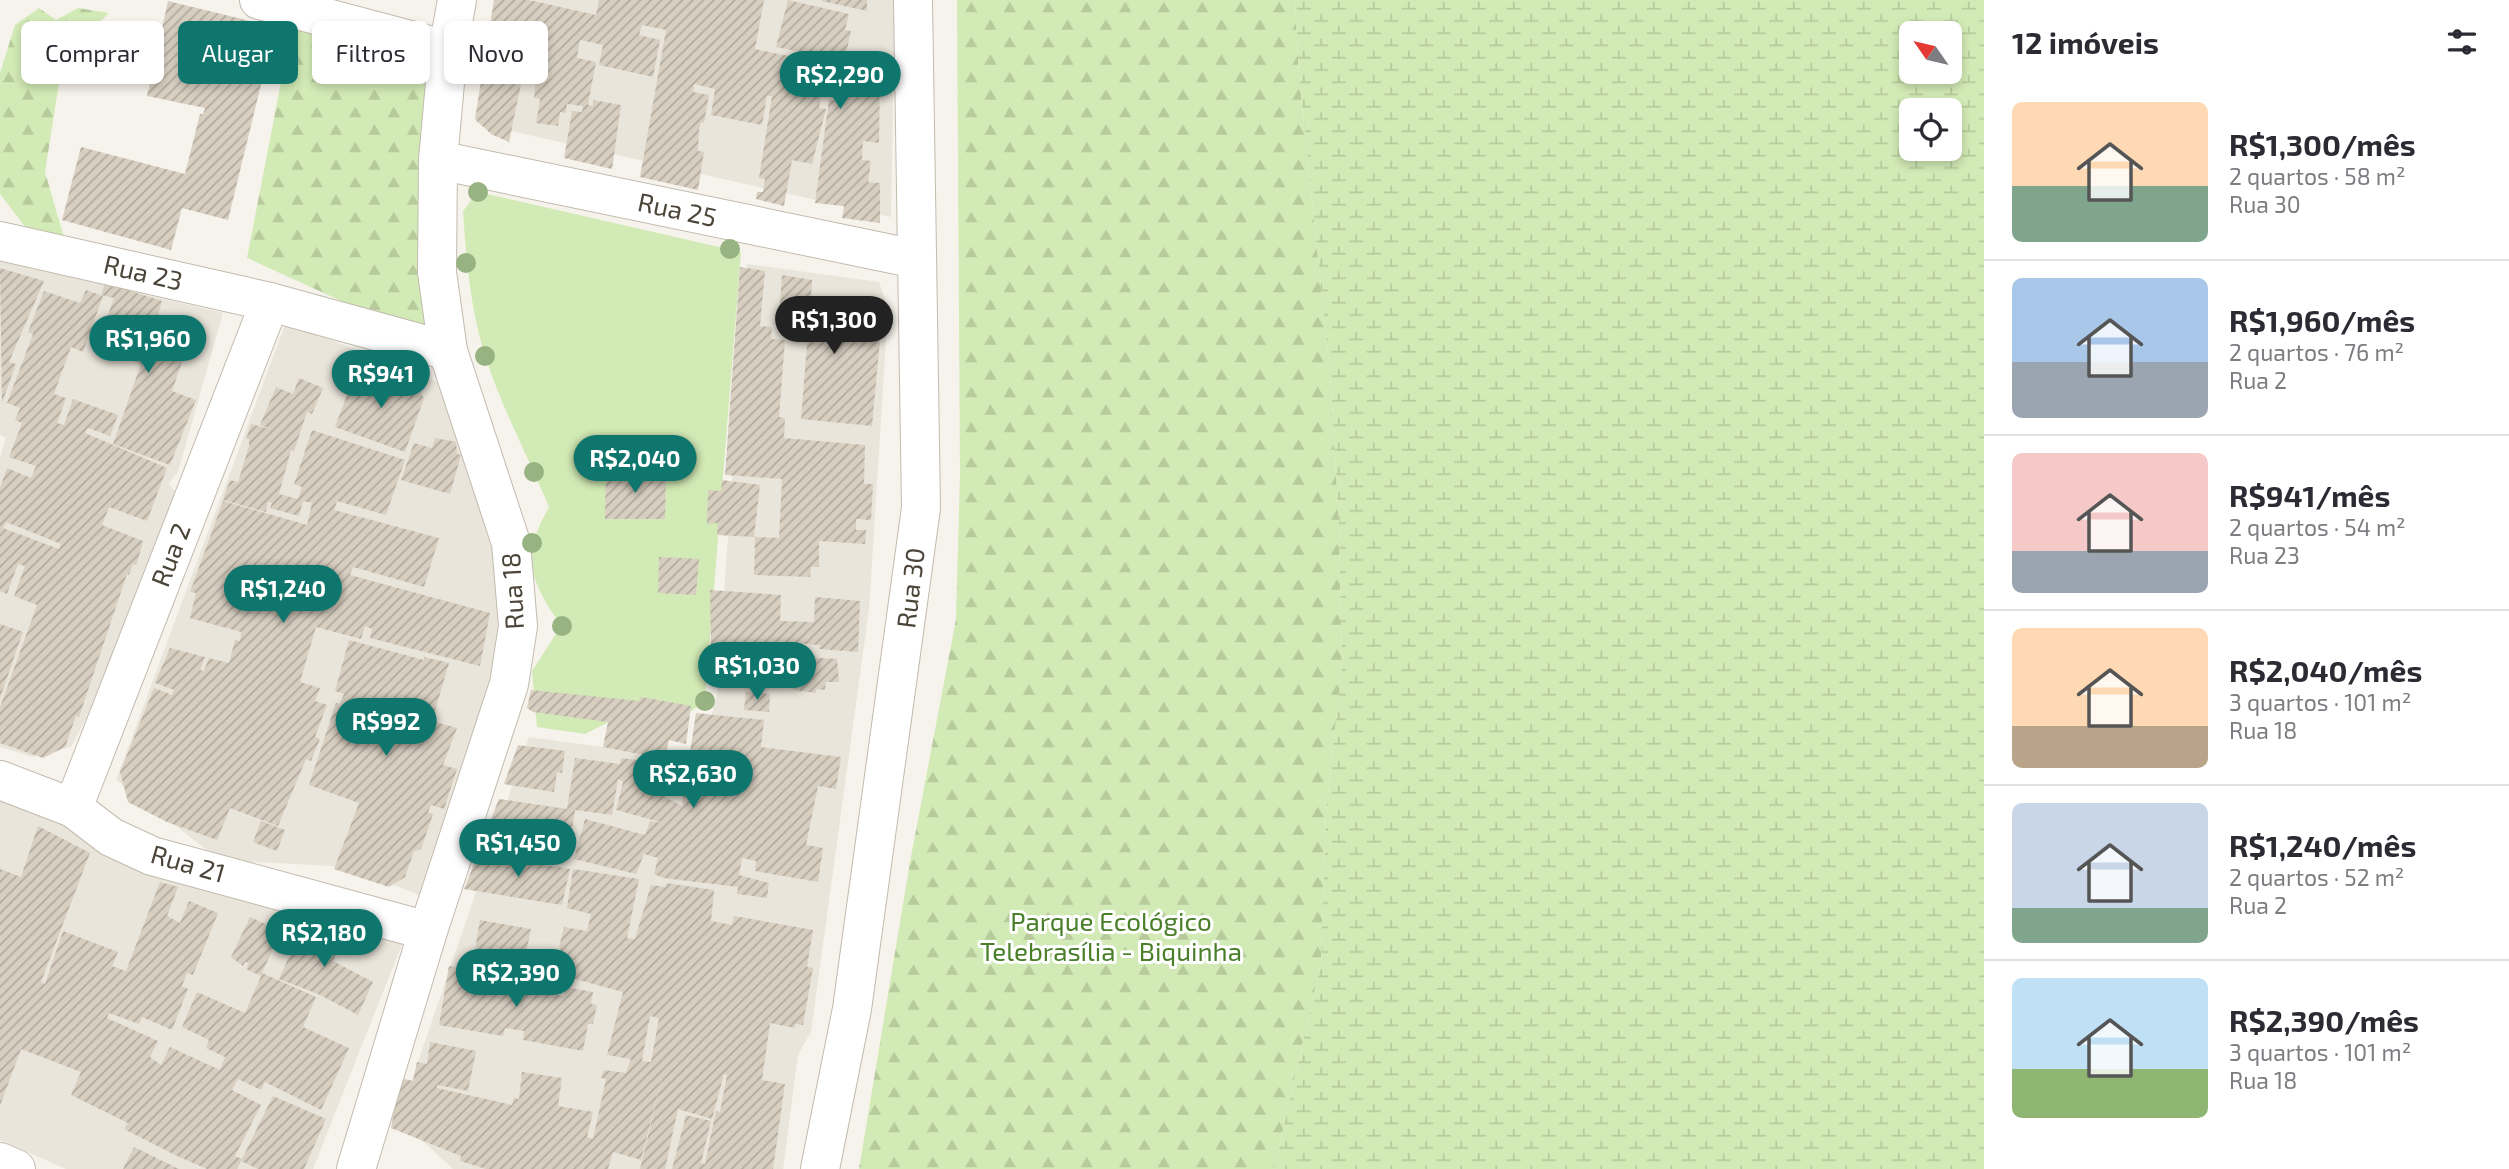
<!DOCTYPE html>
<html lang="pt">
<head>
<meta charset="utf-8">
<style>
  :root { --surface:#fff; --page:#f2f2f3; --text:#2b2b33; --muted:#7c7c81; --line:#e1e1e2; --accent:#0f766e }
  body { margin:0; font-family:"Exo 2",sans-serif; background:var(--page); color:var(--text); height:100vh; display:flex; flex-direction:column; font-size:26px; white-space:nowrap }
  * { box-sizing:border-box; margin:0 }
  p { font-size:23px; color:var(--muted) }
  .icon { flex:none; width:38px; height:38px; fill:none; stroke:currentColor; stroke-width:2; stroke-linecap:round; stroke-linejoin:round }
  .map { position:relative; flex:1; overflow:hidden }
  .drawer { display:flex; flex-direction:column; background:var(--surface); width:525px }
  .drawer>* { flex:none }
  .hud { position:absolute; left:21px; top:21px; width:665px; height:63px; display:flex; gap:14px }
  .needle { width:46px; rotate:304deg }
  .tools { position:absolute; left:1899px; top:21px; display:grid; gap:14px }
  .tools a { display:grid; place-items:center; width:63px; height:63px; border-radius:10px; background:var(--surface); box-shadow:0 4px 10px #0003; font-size:35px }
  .price { position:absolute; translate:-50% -60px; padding:0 16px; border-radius:24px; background:var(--accent); color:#fff; font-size:23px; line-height:46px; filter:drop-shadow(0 2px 4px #0008) }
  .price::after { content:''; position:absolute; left:50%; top:42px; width:21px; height:16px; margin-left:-10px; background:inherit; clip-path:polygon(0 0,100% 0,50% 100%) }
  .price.selected { background:#222; color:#fff }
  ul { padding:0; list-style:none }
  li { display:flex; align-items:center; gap:21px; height:175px; padding:0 28px }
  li+li { border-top:2px solid var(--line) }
  li span { display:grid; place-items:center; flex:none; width:196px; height:140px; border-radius:10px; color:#555 }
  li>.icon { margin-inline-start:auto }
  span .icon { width:84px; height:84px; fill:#fffc; stroke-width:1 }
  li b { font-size:30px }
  h2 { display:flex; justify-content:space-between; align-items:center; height:84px; padding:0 28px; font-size:30px }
  .chip { padding:0 24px; border-radius:10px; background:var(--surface); box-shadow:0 4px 10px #0003; font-size:24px; line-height:63px }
  .chip.selected { background:var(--accent); color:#fff }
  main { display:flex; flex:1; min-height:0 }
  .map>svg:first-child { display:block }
  .residential { fill:#eae5da }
  .green { fill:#d2eab5 }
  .forest { fill:url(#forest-firs) }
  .wetland { fill:url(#wetland-marsh); fill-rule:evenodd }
  .building { fill:url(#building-hatch); fill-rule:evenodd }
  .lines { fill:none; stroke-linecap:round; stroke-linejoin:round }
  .minor-casing { stroke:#c2bbae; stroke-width:40 }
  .minor { stroke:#fff; stroke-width:38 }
  .tree { fill:#97b381 }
  .labels { text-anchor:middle; stroke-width:6; stroke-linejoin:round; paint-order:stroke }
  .street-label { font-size:26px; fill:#4b4439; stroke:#fff }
  .park-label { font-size:26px; fill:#4a7f2a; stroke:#fff }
</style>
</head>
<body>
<main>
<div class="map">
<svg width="1984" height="1169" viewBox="0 0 1984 1169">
  <defs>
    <pattern id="forest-firs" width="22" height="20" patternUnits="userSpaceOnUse" patternTransform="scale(1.75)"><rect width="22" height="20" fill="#d2eab5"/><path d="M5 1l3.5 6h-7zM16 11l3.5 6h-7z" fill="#b6ca9c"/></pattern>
    <pattern id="wetland-marsh" width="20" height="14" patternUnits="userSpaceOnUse" patternTransform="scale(1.75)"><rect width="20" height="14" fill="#d2eab5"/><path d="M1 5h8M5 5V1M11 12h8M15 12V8" fill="none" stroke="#b6ca9c"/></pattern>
    <pattern id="building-hatch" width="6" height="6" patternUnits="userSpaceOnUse" patternTransform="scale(1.75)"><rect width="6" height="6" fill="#d8cfc1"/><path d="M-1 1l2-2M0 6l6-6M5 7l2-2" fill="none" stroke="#b1aa9e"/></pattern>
  </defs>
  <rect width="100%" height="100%" fill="#f6f3ec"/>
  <!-- residential -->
  <g class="residential">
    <polygon points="497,0 895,0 891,217 476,123"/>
    <polygon points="0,260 223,313 178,472 169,483 177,495 96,699 71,747 33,757 0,747 0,458 6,438 0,435"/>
    <polygon points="747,264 879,282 888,308 869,609 811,1032 798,1055 783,1169 453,1169 417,1136 407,1094 529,737 699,760 717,695"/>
    <polygon points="286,322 445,385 497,554 498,660 421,896 350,867 220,860 116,780"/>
    <polygon points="0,790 406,934 313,1169 66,1169 0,1140"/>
  </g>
  <!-- green -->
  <path class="green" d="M478 192 741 252 705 701 662 732 617 718 585 734 537 727 532 671 561 626C530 580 520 558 549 507 528 457 503 410 486 359 471 313 466 260 463 211Z"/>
  <!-- forest -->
  <g class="forest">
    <polygon points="957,0 1295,0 1299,75 1330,373 1339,521 1342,667 1326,812 1321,963 1274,1169 859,1169 910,862 956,619 960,475"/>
    <polygon points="39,8 56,20 78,8 109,13 70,50 59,83 45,172 65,241 36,241 0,194 0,73 15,25"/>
    <polygon points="295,10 439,47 428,337 403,329 247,258"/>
  </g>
  <!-- wetland -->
  <path class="wetland" d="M1295 0H1984V1169H1274L1321 963 1326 812 1342 667 1339 521 1330 373 1299 75ZM1911 33H1950V72H1911ZM1911 110H1950V149H1911Z"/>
  <!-- building -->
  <g class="building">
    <polygon points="494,0 529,0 596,15 599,0 764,0 755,49 803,59 802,64 831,68 828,90 822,89 819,108 826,109 812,164 792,160 784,206 756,199 757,192 763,192 765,179 759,178 772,96 767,96 762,125 711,115 715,89 694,84 693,92 709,95 704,123 701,122 699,130 698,151 704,152 698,190 640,177 666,30 642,25 639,35 660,40 653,77 599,65 603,45 580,40 577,58 596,62 588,105 593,106 593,100 621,105 612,169 564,158 572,111 582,112 583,106 567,104 566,113 560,112 558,126 536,123 540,99 534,98 536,80 522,79 509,142 491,134 475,119"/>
    <polygon points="788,0 849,14 845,30 851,31 843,68 880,75 879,143 863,141 862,160 871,161 868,182 880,183 880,223 842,218 844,206 815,203 829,100 839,101 840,98 830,96 834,66 819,63 821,56 776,47"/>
    <polygon points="822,0 867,0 867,11 822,1"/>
    <polygon points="168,1 275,27 228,220 182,208 171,250 62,220 81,147 185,174 200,114 203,114 205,108 147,96"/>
    <polygon points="740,267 765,271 760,326 772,327 771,339 785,340 779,417 785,418 784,438 865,445 864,484 873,484 871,520 856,519 856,530 866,530 865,544 819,541 819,567 811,567 810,577 754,575 755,537 779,538 782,479 725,475"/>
    <polygon points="0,268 44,281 9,362 16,364 2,403"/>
    <polygon points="782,275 812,280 811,300 860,303 860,315 871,316 869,340 880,340 872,426 801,419 809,320 779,318"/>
    <polygon points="105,283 162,301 155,324 191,336 172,391 196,400 170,465 113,444 141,364 96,349 114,298 101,295"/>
    <path d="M86 290 103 296 83 352 71 347 54 394 66 398 57 423 64 425 73 399 118 415 110 436 88 428 85 433 167 468 147 521 109 507 102 525 143 541 139 556 136 565 133 564 129 575 127 574 79 717 76 716 65 747 43 758 0 743V707L37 605 14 596 25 566 18 564 7 594 0 591V488L7 468 31 478 36 466 9 457 22 423 15 420 20 408 7 403 33 334 28 332 44 291 80 303ZM6 522 61 544 59 549 3 528Z"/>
    <polygon points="356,371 381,380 383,375 417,387 424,398 405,452 335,427"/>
    <polygon points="299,378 323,388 312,414 307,412 294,451 291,450 279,494 298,499 302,487 294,484 312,430 405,460 386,515 337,501 334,510 439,538 424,587 353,567 350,575 490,613 480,666 370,638 372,629 365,626 361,639 316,627 300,682 320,688 315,701 327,705 315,737 320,739 311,761 306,759 278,826 230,808 217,840 167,822 128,802 120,772 154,688 172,695 174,690 155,683 170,648 205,657 200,670 204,671 209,658 229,663 235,640 240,641 241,632 190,618 196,593 190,592 223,501 307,525 299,560 312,503 303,501 299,516 270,508 272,503 268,502 266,512 223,500 230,480 238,482 249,446 249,439 246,439 251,424 273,430 260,425 276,387 293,394"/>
    <polygon points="435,438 456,442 457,454 461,455 450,494 401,480 414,443 432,448"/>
    <polygon points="606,470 666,471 665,519 605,519"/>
    <polygon points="722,480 760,485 754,537 717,535 718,523 707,524 708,490 721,491"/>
    <polygon points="659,557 699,559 696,595 658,593"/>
    <polygon points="710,590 781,595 780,621 814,622 815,597 860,601 858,652 819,649 820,645 780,642 779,651 722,646 721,651 737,652 729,684 710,683 714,657 719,657 721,651 711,650"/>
    <polygon points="0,624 23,632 0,698"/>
    <polygon points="349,640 424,660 424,657 449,663 432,721 457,728 443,765 457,769 444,809 431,805 428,812 433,814 421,849 414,851 405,877 389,887 334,869 359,803 309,785 336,703 340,704 344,694 335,691"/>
    <polygon points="747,653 837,659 839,682 826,682 825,690 816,689 816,693 793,690 794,684 743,678"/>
    <polygon points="531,690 639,701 641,697 691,706 686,744 669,740 665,759 603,747 608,722 533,712 527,708"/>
    <polygon points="746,692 770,694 769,712 744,710"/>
    <polygon points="696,713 764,720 761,747 841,757 836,789 818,786 806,845 823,848 818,882 755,871 756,861 742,858 739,875 769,883 767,898 737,894 738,887 663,878 654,874 658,858 644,854 636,874 574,859 585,819 645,835 650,821 664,823 616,810 623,782 618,779 612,815 575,810 569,849 484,836 499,799 567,809 575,758 620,764 621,758 680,766 675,786 668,785 665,797 682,806"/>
    <polygon points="518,745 565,751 562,773 557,772 554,792 504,784"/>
    <polygon points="261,821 285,830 277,851 253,842"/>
    <polygon points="38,826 90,853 41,982 45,984 63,931 118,952 112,966 126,971 160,882 178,887 167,916 180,923 189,901 218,913 193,975 187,973 182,986 188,989 172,1030 142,1017 139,1024 109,1013 107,1018 158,1041 150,1057 161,1065 170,1047 220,1070 225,1057 206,1048 209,1040 182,1027 197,992 245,1013 261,976 246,969 249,963 245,962 243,966 231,957 250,917 281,931 262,973 316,997 303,1027 349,1048 321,1110 265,1082 261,1090 238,1079 232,1090 261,1105 235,1156 242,1159 273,1096 326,1119 304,1169 258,1169 241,1161 237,1169 207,1169 177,1156 124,1129 128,1123 71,1095 81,1072 21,1049 0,1106 0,869 21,877"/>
    <polygon points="478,854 570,869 562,905 464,889"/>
    <path d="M573 869 639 879 627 938 635 939 651 885 666 887V883L714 890 711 921 732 925 734 916 813 930 807 967 813 968 803 1025 795 1024V1028L770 1023 762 1080 785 1084 773 1169H672L686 1115 711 1121 701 1163 705 1164 716 1111 720 1112 727 1075 724 1074 712 1119 678 1109 665 1169H640L665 1065 641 1160 613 1152 608 1169H486L460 1161 461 1156 391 1128 400 1078 413 1081 417 1062 427 1064 430 1042 476 1051 468 1091 437 1085V1088L512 1105 514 1098 519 1099 522 1072 562 1078 558 1106 593 1112 587 1137 593 1139 606 1079 601 1078 604 1070 626 1073 631 1059 607 1055 623 992 553 973 564 927 587 931 591 914 567 908ZM650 1016 659 1018 651 1062 642 1061Z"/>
    <polygon points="306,919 325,925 322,929 343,938 333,961 373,982 358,1015 318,994 279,979"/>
    <polygon points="480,920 531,929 526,953 539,956 536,972 473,961"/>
    <polygon points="449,966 512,977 510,988 564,996 566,987 593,992 591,1004 597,1005 593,1024 588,1024 583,1051 523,1040 524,1031 505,1028 503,1036 439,1025"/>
    <polygon points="134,1147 179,1169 123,1169"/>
  </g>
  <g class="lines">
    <!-- minor casing -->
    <g class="minor-casing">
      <g id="minor">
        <polyline points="259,0 448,50"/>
        <polyline points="438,160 916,259"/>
        <polyline points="0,241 270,302 448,351"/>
        <polyline points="0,780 73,808 111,837 152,856 428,931"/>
        <polyline points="73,808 270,302"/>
        <polyline points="0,1162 16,1169"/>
        <polyline points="356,1169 428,931 509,684 518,626 511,543 448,351 437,272 438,160 448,50 457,0"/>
        <polyline points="820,1169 852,1009 921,508 913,0"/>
      </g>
    </g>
    <!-- minor -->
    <use href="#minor" class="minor"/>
  </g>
  <!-- trees -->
  <g class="tree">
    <circle cx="478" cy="192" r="10"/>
    <circle cx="730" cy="249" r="10"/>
    <circle cx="466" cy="263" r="10"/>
    <circle cx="485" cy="356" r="10"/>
    <circle cx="534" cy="472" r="10"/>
    <circle cx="532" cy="543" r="10"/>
    <circle cx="562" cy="626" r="10"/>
    <circle cx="705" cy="701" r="10"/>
  </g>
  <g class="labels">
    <!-- street labels -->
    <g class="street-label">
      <text transform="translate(677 210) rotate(12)" y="9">Rua 25</text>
      <text transform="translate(143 273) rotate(13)" y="9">Rua 23</text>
      <text transform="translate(171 555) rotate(-69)" y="9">Rua 2</text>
      <text transform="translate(911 588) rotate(-83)" y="9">Rua 30</text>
      <text transform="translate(513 591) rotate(-93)" y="9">Rua 18</text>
      <text transform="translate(188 864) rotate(16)" y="9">Rua 21</text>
    </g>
    <!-- park labels -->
    <g class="park-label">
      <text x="1111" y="931">Parque Ecológico<tspan x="1111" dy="30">Telebrasília - Biquinha</tspan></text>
    </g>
  </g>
</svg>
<div class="tools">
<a><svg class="needle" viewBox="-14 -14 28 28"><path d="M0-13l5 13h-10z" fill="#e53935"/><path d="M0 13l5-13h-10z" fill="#7c7c81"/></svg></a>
<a><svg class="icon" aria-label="locate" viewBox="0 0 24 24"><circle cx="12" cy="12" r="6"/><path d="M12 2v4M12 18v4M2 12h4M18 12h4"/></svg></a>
</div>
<b class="price" style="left:840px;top:111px">R$2,290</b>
<b class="price selected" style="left:834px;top:356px">R$1,300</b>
<b class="price" style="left:148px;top:375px">R$1,960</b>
<b class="price" style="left:381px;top:410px">R$941</b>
<b class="price" style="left:635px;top:495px">R$2,040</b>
<b class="price" style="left:283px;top:625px">R$1,240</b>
<b class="price" style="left:757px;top:702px">R$1,030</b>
<b class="price" style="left:386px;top:758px">R$992</b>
<b class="price" style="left:693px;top:810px">R$2,630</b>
<b class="price" style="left:518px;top:879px">R$1,450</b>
<b class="price" style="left:324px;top:969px">R$2,180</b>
<b class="price" style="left:516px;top:1009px">R$2,390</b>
<div class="hud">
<a class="chip">Comprar</a>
<a class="chip selected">Alugar</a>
<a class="chip">Filtros</a>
<a class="chip">Novo</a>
</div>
</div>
<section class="drawer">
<h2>12 imóveis<svg class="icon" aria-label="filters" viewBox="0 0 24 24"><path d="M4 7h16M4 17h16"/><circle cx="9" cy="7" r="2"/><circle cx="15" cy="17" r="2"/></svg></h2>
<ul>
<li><span style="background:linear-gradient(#ffd9b3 60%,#7fa58c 0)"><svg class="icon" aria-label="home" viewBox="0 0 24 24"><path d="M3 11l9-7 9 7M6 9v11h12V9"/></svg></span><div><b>R$1,300/mês</b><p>2 quartos · 58 m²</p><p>Rua 30</p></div></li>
<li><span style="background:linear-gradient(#a9c7e8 60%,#9aa5b1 0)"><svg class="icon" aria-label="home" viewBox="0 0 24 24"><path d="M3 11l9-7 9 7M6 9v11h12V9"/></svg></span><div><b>R$1,960/mês</b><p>2 quartos · 76 m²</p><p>Rua 2</p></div></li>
<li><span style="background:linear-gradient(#f6c9c9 70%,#9aa5b1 0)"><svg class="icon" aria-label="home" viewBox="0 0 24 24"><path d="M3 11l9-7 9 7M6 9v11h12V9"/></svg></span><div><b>R$941/mês</b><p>2 quartos · 54 m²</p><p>Rua 23</p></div></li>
<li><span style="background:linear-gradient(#ffd9b3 70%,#b9a48a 0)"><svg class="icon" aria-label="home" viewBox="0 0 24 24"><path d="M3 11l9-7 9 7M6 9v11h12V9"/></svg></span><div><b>R$2,040/mês</b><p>3 quartos · 101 m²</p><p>Rua 18</p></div></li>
<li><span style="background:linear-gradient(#c9d6e8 75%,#7fa58c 0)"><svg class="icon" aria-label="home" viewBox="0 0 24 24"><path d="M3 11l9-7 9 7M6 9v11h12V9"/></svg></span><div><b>R$1,240/mês</b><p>2 quartos · 52 m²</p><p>Rua 2</p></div></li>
<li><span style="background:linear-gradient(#bfe0f5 65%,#8fb573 0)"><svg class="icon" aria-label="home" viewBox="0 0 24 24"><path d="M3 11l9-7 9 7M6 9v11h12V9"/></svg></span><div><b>R$2,390/mês</b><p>3 quartos · 101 m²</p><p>Rua 18</p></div></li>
</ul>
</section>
</main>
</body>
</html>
